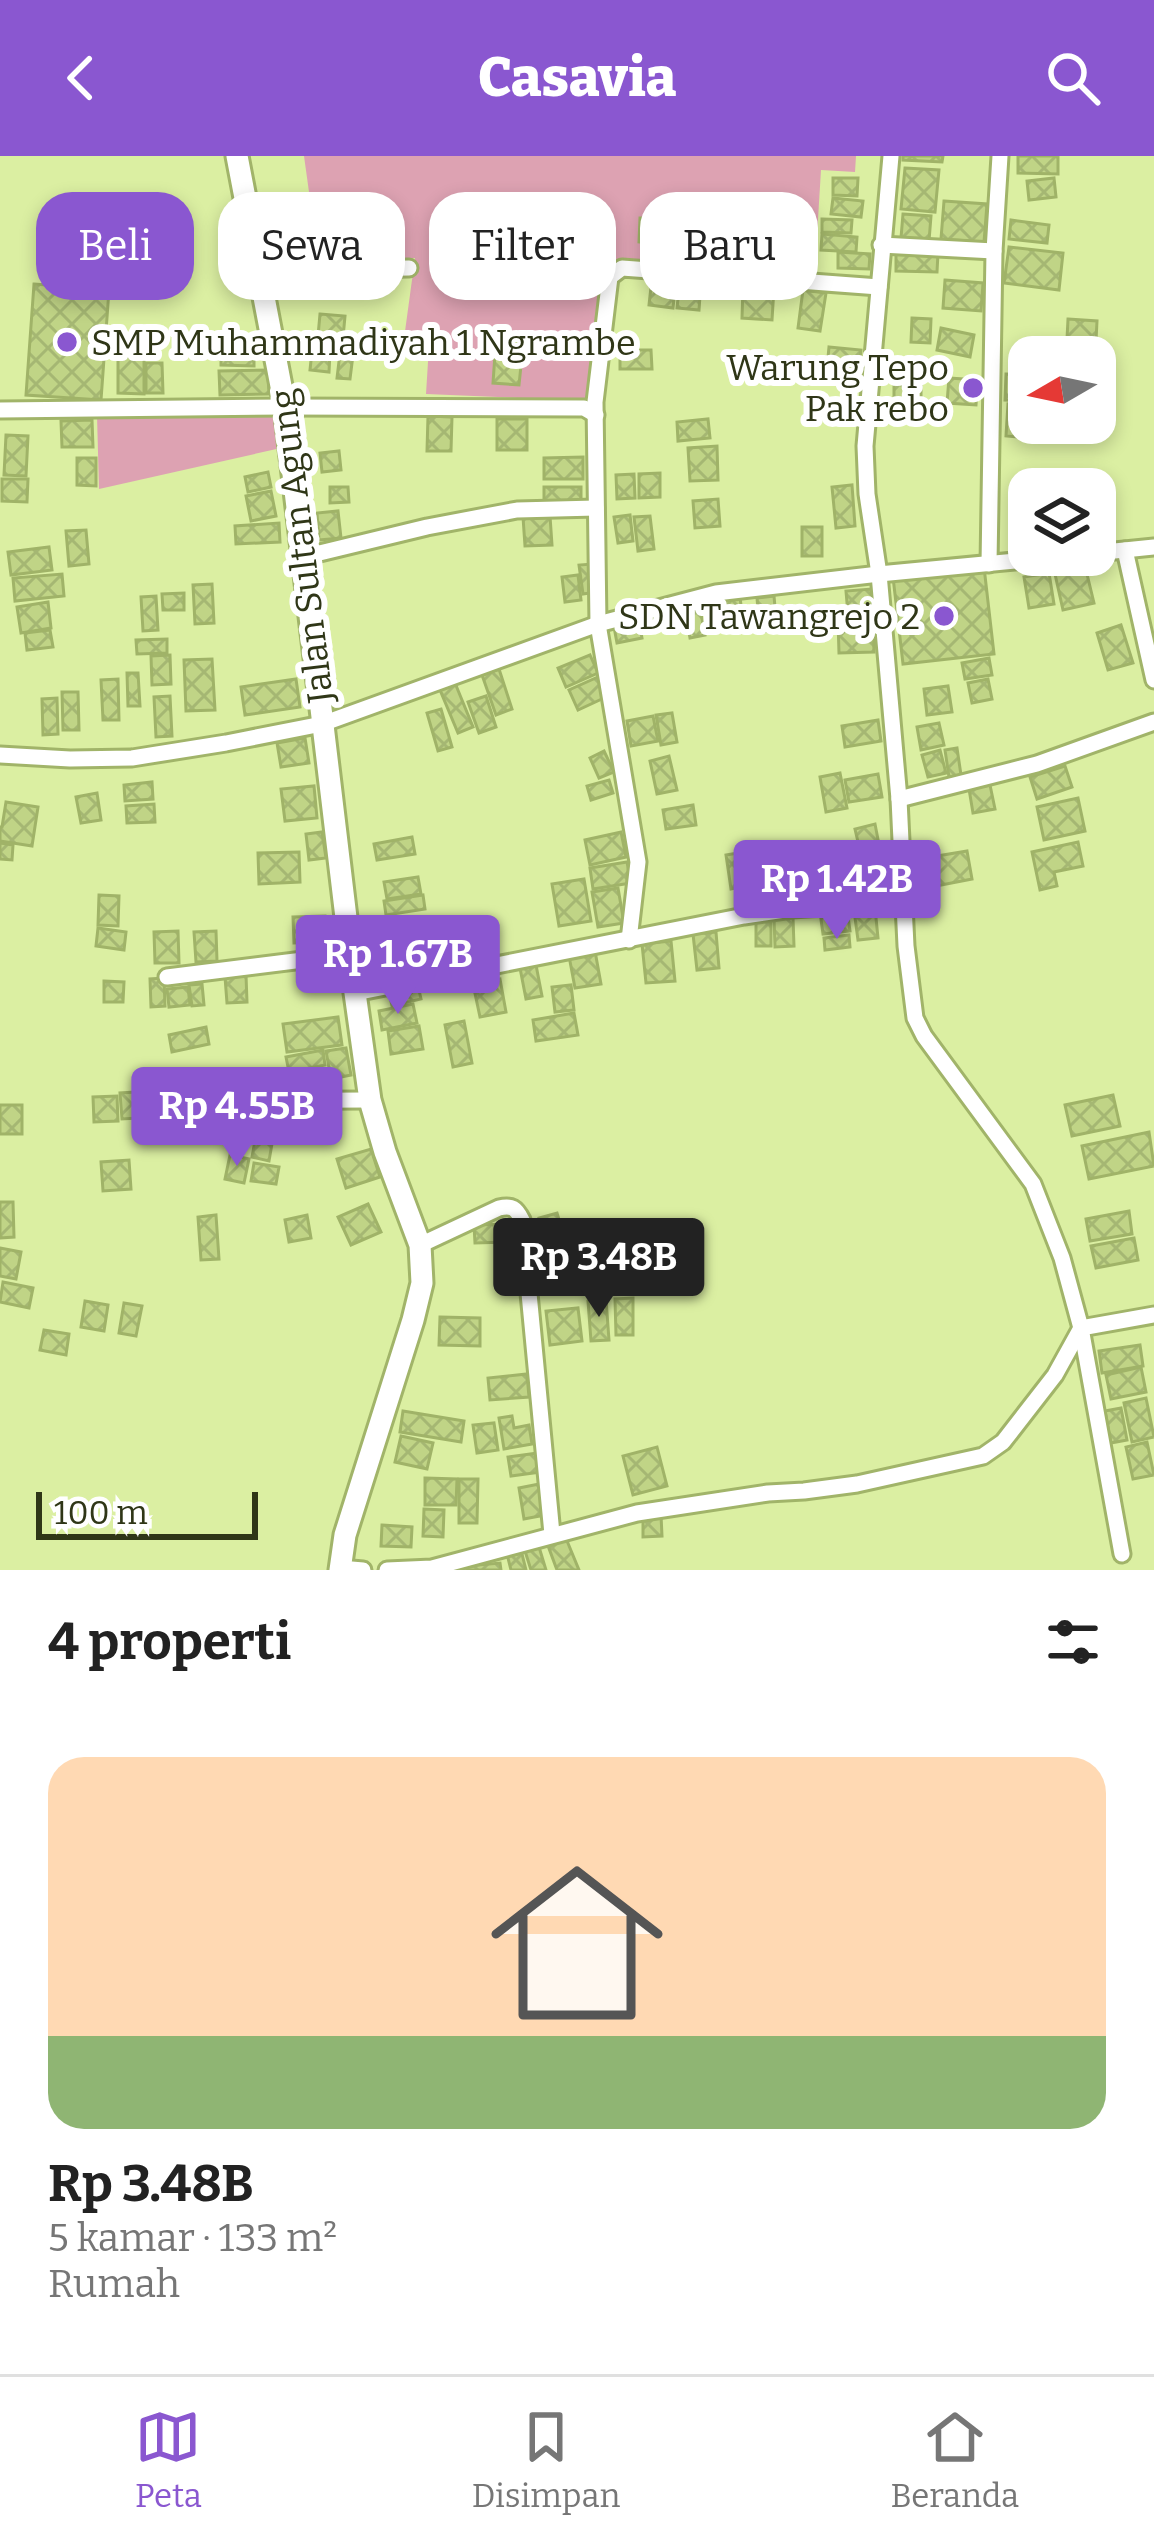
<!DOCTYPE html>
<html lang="id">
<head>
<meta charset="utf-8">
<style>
  :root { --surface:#fff; --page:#f6f6f6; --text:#222; --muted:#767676; --line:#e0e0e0; --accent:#8a57d0 }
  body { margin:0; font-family:Bitter,serif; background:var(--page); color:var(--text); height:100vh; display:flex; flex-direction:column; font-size:45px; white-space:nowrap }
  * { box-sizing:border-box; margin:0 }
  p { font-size:39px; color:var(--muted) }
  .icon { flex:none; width:66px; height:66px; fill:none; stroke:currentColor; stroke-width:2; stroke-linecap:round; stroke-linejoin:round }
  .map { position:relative; height:1414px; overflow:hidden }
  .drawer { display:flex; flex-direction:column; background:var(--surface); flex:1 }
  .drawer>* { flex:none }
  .banner { position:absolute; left:36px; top:36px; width:1083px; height:108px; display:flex; gap:24px }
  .needle { width:78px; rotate:261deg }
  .buttons { position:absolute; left:1008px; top:180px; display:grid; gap:24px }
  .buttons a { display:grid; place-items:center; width:108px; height:108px; border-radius:24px; background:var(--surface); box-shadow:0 6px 18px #0003; font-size:60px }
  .scale { position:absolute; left:36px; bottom:30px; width:222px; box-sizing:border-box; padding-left:12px; border:6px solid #2f3617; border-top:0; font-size:33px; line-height:42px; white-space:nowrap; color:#2f3617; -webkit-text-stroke:9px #fff; paint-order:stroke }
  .price { position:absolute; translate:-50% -102px; padding:0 27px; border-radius:12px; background:var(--accent); color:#fff; font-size:39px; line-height:78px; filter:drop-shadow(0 3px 6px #0008) }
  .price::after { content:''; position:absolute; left:50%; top:72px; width:36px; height:27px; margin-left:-18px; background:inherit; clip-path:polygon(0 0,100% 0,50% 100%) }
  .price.active { background:#222; color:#fff }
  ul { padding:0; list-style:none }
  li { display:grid; align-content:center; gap:24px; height:636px; padding:0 48px }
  li span { display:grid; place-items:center; height:372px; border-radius:36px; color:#555 }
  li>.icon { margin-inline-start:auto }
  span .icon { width:216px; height:216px; fill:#fffc; stroke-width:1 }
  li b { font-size:51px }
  h2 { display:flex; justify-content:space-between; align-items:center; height:144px; padding:0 48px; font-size:51px }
  .pill { padding:0 42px; border-radius:36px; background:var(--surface); box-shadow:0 6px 18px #0003; font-size:42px; line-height:108px }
  .pill.active { background:var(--accent); color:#fff }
  header { display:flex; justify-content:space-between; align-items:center; height:156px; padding:0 48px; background:var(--accent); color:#fff; font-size:54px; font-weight:800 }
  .tab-bar { display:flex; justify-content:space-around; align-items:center; height:168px; border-top:3px solid var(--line); background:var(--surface); font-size:33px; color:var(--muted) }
  .tab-bar a { display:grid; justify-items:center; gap:6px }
  .tab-bar .active { color:var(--accent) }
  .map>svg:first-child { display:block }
  .green { fill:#dda2b2 }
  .building { fill:url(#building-cross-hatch); stroke:#a0b368; stroke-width:3 }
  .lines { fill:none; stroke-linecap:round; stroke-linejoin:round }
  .minor-casing { stroke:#a1b469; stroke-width:21 }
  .secondary-casing { stroke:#a1b469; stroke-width:27 }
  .minor { stroke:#fff; stroke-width:15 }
  .secondary { stroke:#fff; stroke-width:21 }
  .poi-dot { fill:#8a57d0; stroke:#fff; stroke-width:4.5 }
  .labels { text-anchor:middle; stroke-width:12; stroke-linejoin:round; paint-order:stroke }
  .poi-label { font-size:36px; fill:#2f3617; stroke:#fff; text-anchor:end }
  .street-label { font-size:36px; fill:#2f3617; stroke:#fff }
</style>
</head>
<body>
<header><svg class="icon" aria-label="back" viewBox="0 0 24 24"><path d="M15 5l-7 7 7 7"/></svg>Casavia<svg class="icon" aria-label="search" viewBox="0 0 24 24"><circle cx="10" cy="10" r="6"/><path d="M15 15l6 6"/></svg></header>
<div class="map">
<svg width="1154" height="1414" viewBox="0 0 1154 1414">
  <defs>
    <pattern id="building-cross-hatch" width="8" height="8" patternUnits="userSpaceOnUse" patternTransform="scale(3)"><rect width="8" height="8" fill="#c0d486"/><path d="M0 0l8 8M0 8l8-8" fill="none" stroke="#a5b773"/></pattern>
  </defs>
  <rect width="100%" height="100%" fill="#dbefa2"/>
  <!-- green -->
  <g class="green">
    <polygon points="304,0 856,0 855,16 821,14 815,112 609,103 589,245 426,238 429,190 403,190 415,102 377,105 377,71 264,88 256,44 309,36"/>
    <polygon points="277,255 281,292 99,333 97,259"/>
  </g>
  <!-- building -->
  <g class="building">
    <polygon points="903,0 943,0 942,6 903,4"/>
    <polygon points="1018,0 1058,0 1058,18 1018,17"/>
    <polygon points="905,12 939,14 935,56 901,53"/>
    <polygon points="833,22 858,22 857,40 833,39"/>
    <polygon points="1054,22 1056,41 1029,44 1027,25"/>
    <polygon points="833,42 863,45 861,61 831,58"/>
    <polygon points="944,45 987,48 984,86 941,83"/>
    <polygon points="903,58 931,60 929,85 901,82"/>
    <polygon points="640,62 658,63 657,88 639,86"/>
    <polygon points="822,63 852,64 851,77 822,76"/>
    <polygon points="1011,64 1049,69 1047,87 1009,83"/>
    <polygon points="822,78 857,81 856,96 821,94"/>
    <polygon points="373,79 374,96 327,99 326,82"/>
    <polygon points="306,88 308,103 279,107 277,92"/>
    <polygon points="1009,91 1063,97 1059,134 1004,127"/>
    <polygon points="838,96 870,98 869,113 838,112"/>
    <polygon points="896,96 938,97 937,116 896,115"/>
    <polygon points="448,111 479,113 478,137 447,136"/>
    <polygon points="652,122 676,124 673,152 649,149"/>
    <polygon points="680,123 701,125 699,154 677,152"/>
    <polygon points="945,124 983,127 981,155 943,152"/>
    <polygon points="34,128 109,134 101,244 26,239"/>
    <polygon points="743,130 774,132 772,164 742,162"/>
    <polygon points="803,134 826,137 820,175 798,172"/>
    <polygon points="320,158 345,160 343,182 318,180"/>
    <polygon points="912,162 931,163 930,187 911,186"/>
    <polygon points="1068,163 1097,165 1096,185 1067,183"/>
    <polygon points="941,172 974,179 970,201 937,194"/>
    <polygon points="497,178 525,181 524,194 496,191"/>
    <polygon points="221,182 254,182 254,210 221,209"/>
    <polygon points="1069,189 1069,201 1043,201 1043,190"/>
    <polygon points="829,191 861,194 859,215 827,212"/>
    <polygon points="118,192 144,192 144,238 118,237"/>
    <polygon points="620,194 651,194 652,213 620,213"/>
    <polygon points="312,195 330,196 329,216 310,214"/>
    <polygon points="340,197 353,199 350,223 337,222"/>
    <polygon points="495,198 522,200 519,229 493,227"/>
    <polygon points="146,207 162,207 163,237 146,237"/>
    <polygon points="268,214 269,238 220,239 219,215"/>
    <polygon points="1006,218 1029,219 1028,245 1005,244"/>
    <rect x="894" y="219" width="27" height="41"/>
    <polygon points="949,222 978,224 976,249 947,247"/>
    <polygon points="1008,248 1029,250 1029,267 1050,267 1049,284 1006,280"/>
    <polygon points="428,260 452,261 451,295 427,295"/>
    <rect x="497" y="263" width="30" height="31"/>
    <polygon points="708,263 710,282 678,285 677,266"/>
    <polygon points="92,264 93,291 62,291 61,265"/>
    <polygon points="6,279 28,280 26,320 4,319"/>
    <polygon points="717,290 718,324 690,325 688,292"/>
    <polygon points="339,295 341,314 322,316 320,297"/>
    <polygon points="583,301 583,323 544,323 544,302"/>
    <polygon points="77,302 96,302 96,330 77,329"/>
    <polygon points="268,316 271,331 248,336 245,321"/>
    <polygon points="660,317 660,341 639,342 639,318"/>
    <polygon points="634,318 635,342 617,343 616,319"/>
    <polygon points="2,323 28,323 27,346 2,345"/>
    <polygon points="852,329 855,370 836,372 832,331"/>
    <polygon points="330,331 348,331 349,346 330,347"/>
    <rect x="544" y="331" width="37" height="17"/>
    <polygon points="271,335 276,360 251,365 246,340"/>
    <polygon points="1095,336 1103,337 1100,371 1095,371"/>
    <polygon points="718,343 720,370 695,372 693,345"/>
    <polygon points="338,355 341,382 319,384 317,357"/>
    <polygon points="630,359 633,385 618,387 614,361"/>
    <polygon points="550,360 552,389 525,390 523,361"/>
    <polygon points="650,360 654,393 638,395 634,361"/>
    <polygon points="279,367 280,386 236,388 235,370"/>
    <rect x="802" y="371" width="20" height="29"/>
    <polygon points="86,374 89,408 69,410 66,375"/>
    <polygon points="49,391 52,414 11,419 8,396"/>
    <polygon points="592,408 596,436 583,438 579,409"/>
    <polygon points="1085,410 1094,447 1063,454 1055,418"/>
    <polygon points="984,411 994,498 903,508 893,421"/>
    <polygon points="1049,417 1054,448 1029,452 1024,421"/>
    <polygon points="62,418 64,440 15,445 13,422"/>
    <polygon points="578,419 581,444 565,446 562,421"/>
    <polygon points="212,428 214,467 195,468 193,429"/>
    <polygon points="871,433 873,455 848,458 846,435"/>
    <polygon points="184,437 184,454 163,454 162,438"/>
    <polygon points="156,440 158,474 143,475 141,441"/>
    <polygon points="774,440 777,474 760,476 757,442"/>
    <polygon points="740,441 744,474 728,475 725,443"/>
    <polygon points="48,446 51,472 21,477 17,451"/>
    <polygon points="700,452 705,479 690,482 685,455"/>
    <polygon points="873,462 874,496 839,497 838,464"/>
    <polygon points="639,466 642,482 617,487 614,471"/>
    <polygon points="1121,469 1133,507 1108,514 1097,477"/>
    <polygon points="50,474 53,491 27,494 25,477"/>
    <polygon points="167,483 167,497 137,498 136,484"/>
    <polygon points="170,499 171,528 152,529 151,500"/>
    <polygon points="590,499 598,517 566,531 558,512"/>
    <polygon points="989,502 992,519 965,523 962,507"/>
    <polygon points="212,503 215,554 186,555 184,504"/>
    <polygon points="499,513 512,553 496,559 482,519"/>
    <polygon points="127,517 138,517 140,550 128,550"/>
    <polygon points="598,521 606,541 578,554 569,534"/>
    <polygon points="118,523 119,564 103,564 101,524"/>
    <polygon points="296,523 300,551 245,559 241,531"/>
    <polygon points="988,523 992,543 972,547 968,527"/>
    <polygon points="455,527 473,571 458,577 440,534"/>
    <polygon points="948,530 952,556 927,559 924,533"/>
    <polygon points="62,536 78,536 79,574 63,574"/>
    <polygon points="170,540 172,580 156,581 154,541"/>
    <polygon points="486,540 496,571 479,577 468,546"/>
    <polygon points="57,542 58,578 43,579 42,543"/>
    <polygon points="441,553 452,591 438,595 427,557"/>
    <polygon points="672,557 677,586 661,589 656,559"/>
    <polygon points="653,560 658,585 631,590 627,565"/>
    <polygon points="878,564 881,585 845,591 842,570"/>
    <polygon points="939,567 944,589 921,594 917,571"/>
    <polygon points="305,582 309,607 281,611 277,587"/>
    <polygon points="957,592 961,619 949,621 945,594"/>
    <polygon points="940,594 946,617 928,621 922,599"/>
    <polygon points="604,595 614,616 599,622 590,602"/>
    <polygon points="669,600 677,634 657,638 650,605"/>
    <polygon points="1065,610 1072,631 1037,643 1030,621"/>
    <polygon points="840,617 847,652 826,656 820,621"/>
    <polygon points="878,618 882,641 849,646 845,624"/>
    <polygon points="609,624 613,637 591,644 587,630"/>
    <polygon points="152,626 153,643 125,645 124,629"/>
    <polygon points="990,629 995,653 973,657 969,633"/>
    <polygon points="314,630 317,662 285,665 281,633"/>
    <polygon points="97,637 101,664 81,667 76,641"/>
    <polygon points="1078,642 1085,675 1044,684 1037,651"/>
    <polygon points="6,646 38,651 32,690 0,685 0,671 2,671"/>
    <polygon points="154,648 155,666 127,667 126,650"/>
    <polygon points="693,649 696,669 666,673 663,654"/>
    <polygon points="875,668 881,699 862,703 855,673"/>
    <polygon points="322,676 326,702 309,704 306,678"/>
    <polygon points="621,676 626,701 590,709 585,684"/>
    <polygon points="412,681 415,698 377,704 374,688"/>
    <polygon points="1078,686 1083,710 1054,716 1057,730 1040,734 1032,696"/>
    <polygon points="0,687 13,689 12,704 0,703"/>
    <polygon points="809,693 813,739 792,741 788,695"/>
    <polygon points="784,695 790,738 771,741 768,718 755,720 752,700"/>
    <polygon points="967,695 972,723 931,731 925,702"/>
    <polygon points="299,696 300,726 259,728 258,697"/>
    <polygon points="744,696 750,729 731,733 726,699"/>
    <polygon points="627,706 631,727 593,733 590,712"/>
    <polygon points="418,721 421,738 387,743 384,726"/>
    <polygon points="584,723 591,765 559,770 552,728"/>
    <polygon points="618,732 624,767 598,771 592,736"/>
    <polygon points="99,739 119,740 118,770 98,769"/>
    <polygon points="423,739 425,753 386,759 384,745"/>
    <polygon points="875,752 878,782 858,784 854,754"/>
    <polygon points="847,753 850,775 823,778 820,756"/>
    <polygon points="325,760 326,786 294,787 293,761"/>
    <polygon points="774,762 793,762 794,790 775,791"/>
    <polygon points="771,763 771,790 756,790 756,764"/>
    <polygon points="98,772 126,776 124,794 96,790"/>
    <polygon points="178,775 179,807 155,807 154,776"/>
    <polygon points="216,775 217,805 196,806 194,776"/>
    <polygon points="403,775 406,793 378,798 375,780"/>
    <polygon points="716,776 719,812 697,814 693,778"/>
    <polygon points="849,779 850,791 825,794 824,782"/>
    <polygon points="671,785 675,825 646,827 642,788"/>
    <polygon points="595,795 601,828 575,832 569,800"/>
    <polygon points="536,809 542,840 526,843 520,812"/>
    <polygon points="246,819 247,846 227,847 225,821"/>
    <polygon points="164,822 165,850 151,851 150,823"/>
    <polygon points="500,823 506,856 480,861 473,828"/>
    <polygon points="104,825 124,826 123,846 104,846"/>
    <polygon points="417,826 421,843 392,850 388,832"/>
    <polygon points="202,828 204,849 192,850 189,829"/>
    <polygon points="571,829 574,854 555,856 552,831"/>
    <polygon points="188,831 190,849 169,851 167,833"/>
    <polygon points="413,848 417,867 382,874 379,855"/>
    <polygon points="574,857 578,879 536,885 533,864"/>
    <polygon points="338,861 342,889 287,896 283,868"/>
    <polygon points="464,865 472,907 453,911 445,869"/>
    <polygon points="419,870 423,893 391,898 388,875"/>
    <polygon points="206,871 209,888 172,896 169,879"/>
    <polygon points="346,892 351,919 331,923 326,895"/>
    <polygon points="323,894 325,909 289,916 286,901"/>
    <polygon points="152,935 154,961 122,963 120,937"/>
    <polygon points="1113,939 1120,970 1072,980 1065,949"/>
    <polygon points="117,940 118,965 94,966 93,941"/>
    <polygon points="272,948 288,951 284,980 268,978"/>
    <rect x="0" y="949" width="22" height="29"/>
    <polygon points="201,950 221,953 216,984 196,981"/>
    <polygon points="238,955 268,959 266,976 236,972"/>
    <polygon points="1149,976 1154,1010 1089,1023 1082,990"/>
    <polygon points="256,979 273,982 269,1005 252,1001"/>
    <polygon points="371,993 380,1021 346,1032 337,1003"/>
    <polygon points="230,999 249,1003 244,1027 225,1023"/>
    <polygon points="129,1004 131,1033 103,1035 101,1006"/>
    <polygon points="254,1007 279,1011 276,1028 251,1025"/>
    <polygon points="0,1046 13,1046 14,1081 0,1082"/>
    <polygon points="368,1048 381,1076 351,1089 338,1061"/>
    <polygon points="1129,1055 1132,1078 1090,1085 1086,1063"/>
    <polygon points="557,1057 564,1080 546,1086 539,1062"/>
    <polygon points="216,1059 219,1103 201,1104 198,1061"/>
    <polygon points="307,1059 311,1082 289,1086 285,1064"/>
    <polygon points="508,1068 508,1086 475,1087 474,1069"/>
    <polygon points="1134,1082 1138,1104 1096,1112 1091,1090"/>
    <polygon points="0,1092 21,1096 16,1123 0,1120"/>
    <polygon points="3,1126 33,1132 29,1152 0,1146"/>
    <polygon points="633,1142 633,1179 616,1179 615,1143"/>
    <polygon points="606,1143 609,1184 591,1185 588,1145"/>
    <polygon points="85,1145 108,1149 104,1175 81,1171"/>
    <polygon points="124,1147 142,1150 136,1180 119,1177"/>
    <polygon points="578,1152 582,1185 550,1189 546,1155"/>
    <polygon points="440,1161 480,1162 480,1190 439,1189"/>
    <polygon points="44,1174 69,1178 66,1199 40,1194"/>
    <polygon points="1140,1189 1143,1210 1102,1217 1099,1195"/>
    <polygon points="1141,1211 1146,1236 1111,1243 1106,1219"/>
    <polygon points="527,1218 529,1241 490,1244 488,1222"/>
    <polygon points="1146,1242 1154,1281 1132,1286 1124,1247"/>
    <polygon points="1121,1252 1127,1284 1111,1287 1105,1255"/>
    <polygon points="403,1255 464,1265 461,1286 400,1276"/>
    <polygon points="512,1260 514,1272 529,1269 532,1288 504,1293 499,1262"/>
    <polygon points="494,1267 498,1294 477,1297 473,1269"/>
    <polygon points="401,1280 433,1287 427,1313 395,1306"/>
    <polygon points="1147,1286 1154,1319 1133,1323 1126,1291"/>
    <polygon points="657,1291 667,1330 633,1339 623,1300"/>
    <polygon points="538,1297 541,1316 511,1320 508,1301"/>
    <polygon points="425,1322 457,1323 456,1349 425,1349"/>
    <polygon points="459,1323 478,1323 477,1367 459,1367"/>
    <polygon points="539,1328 545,1359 524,1363 519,1332"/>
    <polygon points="424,1353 444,1354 443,1381 423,1380"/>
    <polygon points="643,1359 661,1359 662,1380 643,1381"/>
    <polygon points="382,1369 412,1371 411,1391 381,1390"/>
    <polygon points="565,1380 579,1414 557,1414 547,1387"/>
    <polygon points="539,1391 546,1414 531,1414 525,1395"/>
    <polygon points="521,1394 526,1414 511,1414 507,1398"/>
    <polygon points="500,1407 501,1414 467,1414 467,1410"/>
  </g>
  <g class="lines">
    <!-- minor casing -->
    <g class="minor-casing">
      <g id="minor">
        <polyline points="891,0 865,290 867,338 879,418 899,643 906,790 915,862 924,880 1033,1028 1062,1102 1081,1172 1122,1398"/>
        <polyline points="881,89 994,95"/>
        <polyline points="260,115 409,112"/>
        <polyline points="0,254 285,251 584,252 596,259"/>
        <polyline points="1125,394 1154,524"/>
        <polyline points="1095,397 1154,391"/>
        <polyline points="303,401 427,371 517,354 596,352"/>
        <polyline points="989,408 994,95 1000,0"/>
        <polyline points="0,599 70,603 132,602 226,587 322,568 598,468 716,437 879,418 1077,399"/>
        <polyline points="899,643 1037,608 1154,566"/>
        <polyline points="629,784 638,706 598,468 595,246 610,121 622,112 879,131"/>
        <polyline points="167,821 351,798"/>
        <polyline points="355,837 744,760 792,753 904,746"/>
        <polyline points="160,945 370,944"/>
        <path d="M420 1089 499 1052C512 1049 516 1052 522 1064L552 1378"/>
        <polyline points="340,1412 363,1414"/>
        <polyline points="387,1414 432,1412 637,1357 768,1337 804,1335 857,1328 983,1300 1003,1286 1055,1219 1081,1172 1154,1159"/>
      </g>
    </g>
    <!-- secondary casing -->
    <g class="secondary-casing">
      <polyline id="secondary" points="237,0 285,251 355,837 370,944 385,996 420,1089 422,1127 413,1164 345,1379 340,1414"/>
    </g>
    <!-- minor -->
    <use href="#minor" class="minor"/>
    <!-- secondary -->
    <use href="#secondary" class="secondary"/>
  </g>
  <!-- markers -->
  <g class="poi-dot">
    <circle cx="67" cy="186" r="12"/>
    <circle cx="973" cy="232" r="12"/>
    <circle cx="944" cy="460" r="12"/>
  </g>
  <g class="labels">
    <!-- poi labels -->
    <g class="poi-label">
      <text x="91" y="199" text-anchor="start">SMP Muhammadiyah 1 Ngrambe</text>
      <text x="949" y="224">Warung Tepo<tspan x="949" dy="41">Pak rebo</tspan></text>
      <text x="920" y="473">SDN Tawangrejo 2</text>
    </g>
    <!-- street labels -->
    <g class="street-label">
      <text transform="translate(301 390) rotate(-97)" y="13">Jalan Sultan Agung</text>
    </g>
  </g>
</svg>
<div class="buttons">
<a><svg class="needle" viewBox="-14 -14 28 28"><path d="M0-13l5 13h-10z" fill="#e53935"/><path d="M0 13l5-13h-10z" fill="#767676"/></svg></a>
<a><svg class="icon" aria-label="layers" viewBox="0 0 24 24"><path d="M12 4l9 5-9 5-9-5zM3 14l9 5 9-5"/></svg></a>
</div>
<div class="scale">100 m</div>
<b class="price" style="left:837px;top:786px">Rp 1.42B</b>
<b class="price" style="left:398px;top:861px">Rp 1.67B</b>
<b class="price" style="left:237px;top:1013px">Rp 4.55B</b>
<b class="price active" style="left:599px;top:1164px">Rp 3.48B</b>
<div class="banner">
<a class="pill active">Beli</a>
<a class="pill">Sewa</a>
<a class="pill">Filter</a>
<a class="pill">Baru</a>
</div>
</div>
<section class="drawer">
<h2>4 properti<svg class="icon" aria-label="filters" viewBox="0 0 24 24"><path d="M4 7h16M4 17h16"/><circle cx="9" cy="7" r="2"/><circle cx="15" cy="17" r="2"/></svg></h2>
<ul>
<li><span style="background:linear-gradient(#ffd9b3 75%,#8fb573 0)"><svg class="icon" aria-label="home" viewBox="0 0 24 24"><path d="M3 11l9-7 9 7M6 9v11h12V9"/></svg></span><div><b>Rp 3.48B</b><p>5 kamar · 133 m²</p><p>Rumah</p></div></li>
</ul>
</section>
<nav class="tab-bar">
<a class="active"><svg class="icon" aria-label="map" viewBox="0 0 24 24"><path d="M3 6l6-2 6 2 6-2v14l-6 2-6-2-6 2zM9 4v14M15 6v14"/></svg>Peta</a>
<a><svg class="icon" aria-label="saved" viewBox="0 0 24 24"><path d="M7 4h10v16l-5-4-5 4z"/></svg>Disimpan</a>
<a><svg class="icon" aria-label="home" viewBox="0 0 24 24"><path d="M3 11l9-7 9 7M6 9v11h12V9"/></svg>Beranda</a>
</nav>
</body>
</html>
